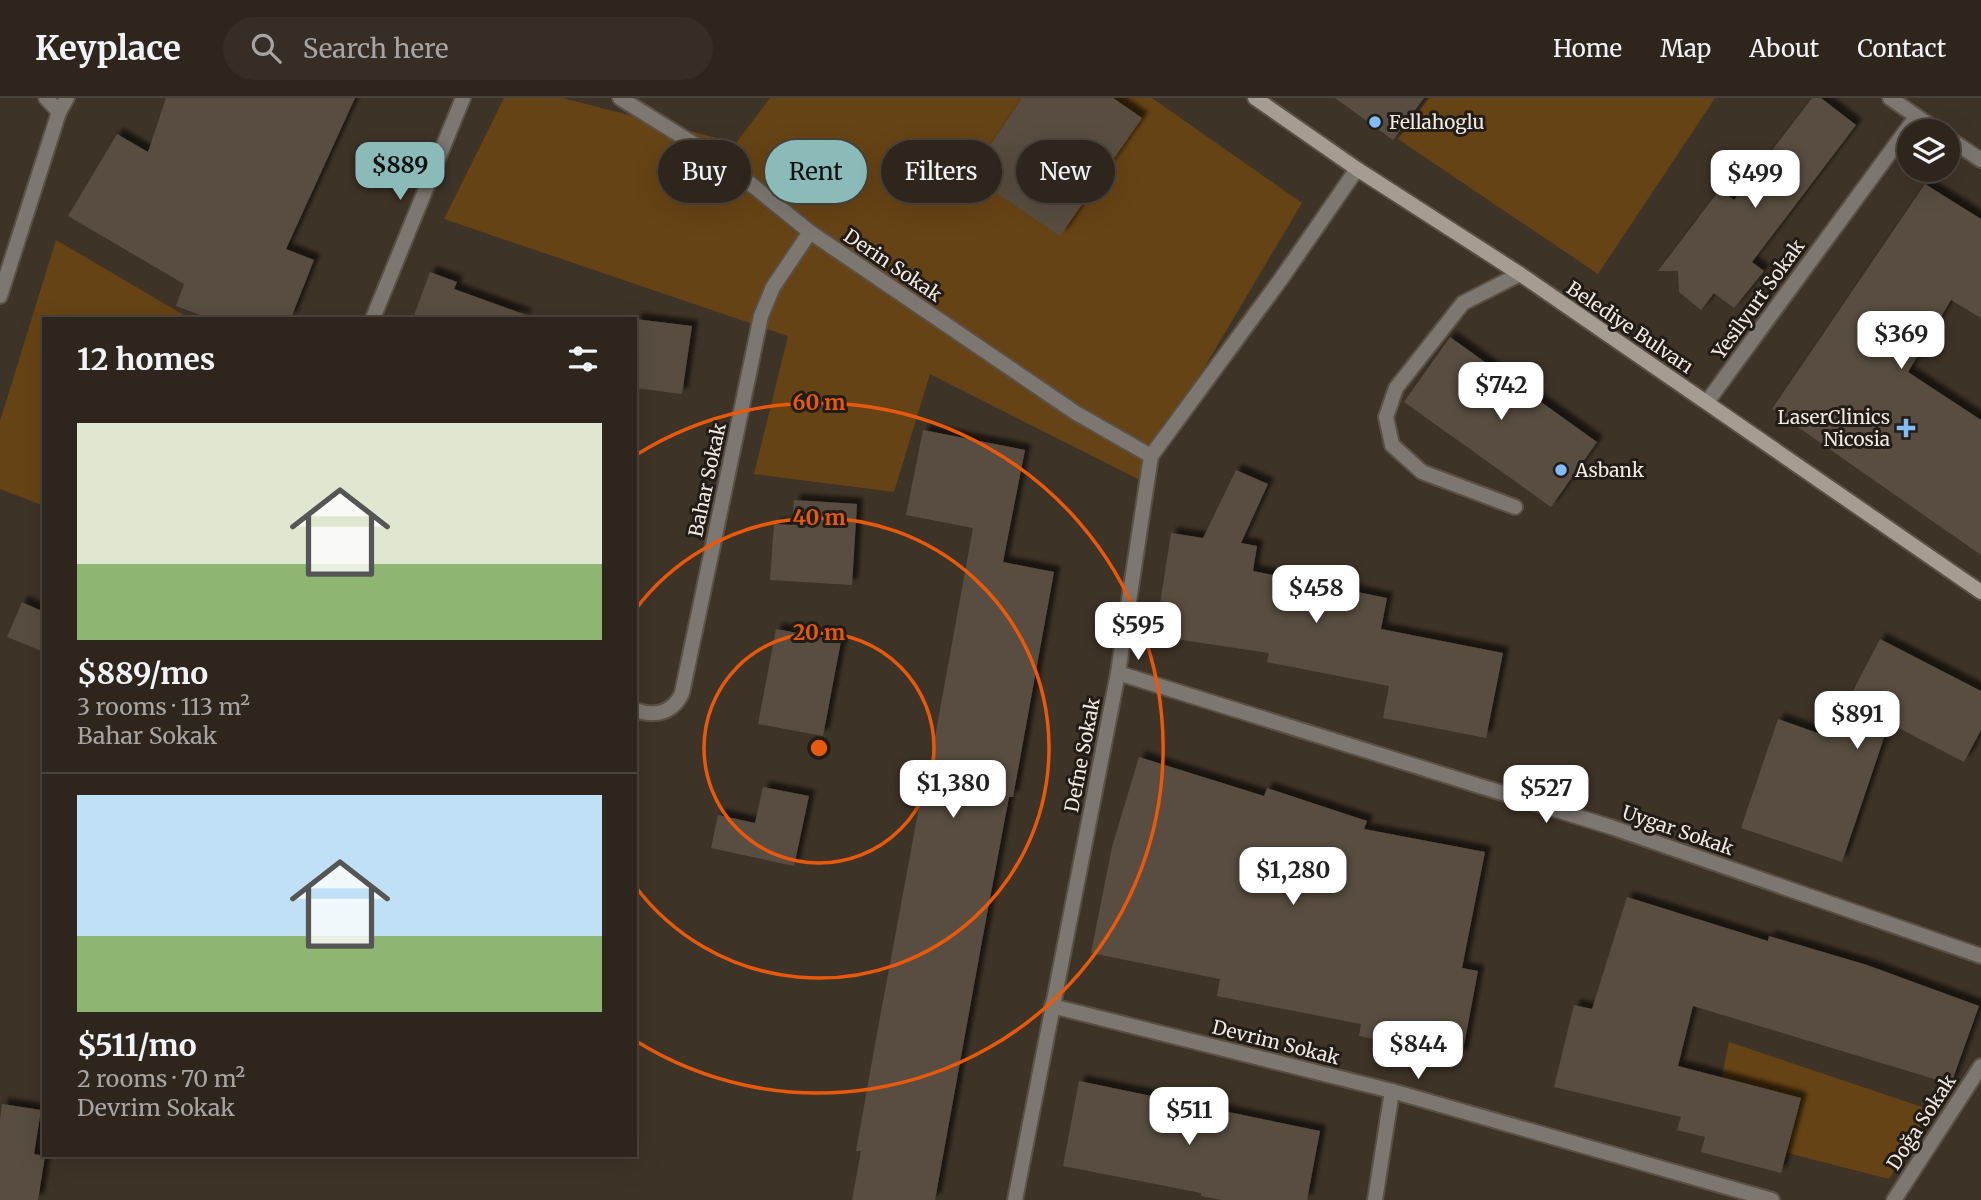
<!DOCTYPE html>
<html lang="en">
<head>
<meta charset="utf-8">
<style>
  :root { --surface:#2e261d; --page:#362e26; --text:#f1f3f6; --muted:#a7a5a4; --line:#49433b; --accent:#8bbbb9 }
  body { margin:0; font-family:Merriweather,serif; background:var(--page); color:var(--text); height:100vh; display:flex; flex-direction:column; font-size:26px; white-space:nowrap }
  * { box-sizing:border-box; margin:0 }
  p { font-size:23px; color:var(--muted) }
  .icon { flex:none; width:38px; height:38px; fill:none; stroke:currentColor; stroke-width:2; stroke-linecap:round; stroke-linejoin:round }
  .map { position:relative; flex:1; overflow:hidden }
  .drawer { position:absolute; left:42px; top:219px; width:595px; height:840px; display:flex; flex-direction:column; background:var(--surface); border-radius:0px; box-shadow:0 7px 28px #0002,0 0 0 2px var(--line) }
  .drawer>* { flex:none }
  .banner { position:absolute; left:658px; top:42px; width:665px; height:63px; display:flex; gap:14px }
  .buttons { position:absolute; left:1897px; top:21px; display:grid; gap:14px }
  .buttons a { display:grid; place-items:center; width:63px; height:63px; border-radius:50%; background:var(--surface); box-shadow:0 7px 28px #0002,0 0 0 2px var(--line); font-size:35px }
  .price { position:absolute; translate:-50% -60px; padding:0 16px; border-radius:14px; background:#fff; color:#222; font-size:23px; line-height:46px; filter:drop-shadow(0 2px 4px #0008) }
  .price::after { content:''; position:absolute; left:50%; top:42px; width:21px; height:16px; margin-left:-10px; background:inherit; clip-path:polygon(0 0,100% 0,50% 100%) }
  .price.on { background:var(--accent); color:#111 }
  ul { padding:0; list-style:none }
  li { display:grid; align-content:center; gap:14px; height:371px; padding:0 35px }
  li+li { border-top:2px solid var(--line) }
  li span { display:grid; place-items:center; height:217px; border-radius:0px; color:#555 }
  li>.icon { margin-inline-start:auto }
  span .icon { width:126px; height:126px; fill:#fffc; stroke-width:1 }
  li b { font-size:30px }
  h2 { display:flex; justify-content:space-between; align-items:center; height:84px; padding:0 35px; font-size:30px }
  .tag { padding:0 24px; border-radius:32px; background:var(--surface); box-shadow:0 7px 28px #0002,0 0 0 2px var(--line); font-size:24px; line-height:63px }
  .tag.on { background:var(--accent); color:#111 }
  header { display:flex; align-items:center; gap:42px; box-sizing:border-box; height:98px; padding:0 35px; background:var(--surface); border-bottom:2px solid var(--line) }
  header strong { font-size:33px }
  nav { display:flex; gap:38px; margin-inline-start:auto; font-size:24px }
  .search { width:490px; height:63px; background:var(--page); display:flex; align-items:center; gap:18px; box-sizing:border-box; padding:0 24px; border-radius:38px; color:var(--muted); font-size:26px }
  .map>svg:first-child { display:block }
  .green { fill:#664314 }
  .building { fill:#594d40; filter:url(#shadow) }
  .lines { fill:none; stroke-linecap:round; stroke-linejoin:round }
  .lane-casing { stroke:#5b5045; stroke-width:18 }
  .street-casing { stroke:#5b5045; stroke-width:18 }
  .secondary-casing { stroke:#5b5045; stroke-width:18 }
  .lane { stroke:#7d7771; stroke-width:14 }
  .street { stroke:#7d7771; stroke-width:14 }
  .secondary { stroke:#a59c92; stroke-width:14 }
  .ring { fill:none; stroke:#e8590c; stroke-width:3.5 }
  .poi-dot { fill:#81bdfa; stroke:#211c16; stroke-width:2.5 }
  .labels { text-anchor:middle; stroke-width:6; stroke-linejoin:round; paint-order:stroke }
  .poi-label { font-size:19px; fill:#f2eae2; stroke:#211c16; text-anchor:start }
  .street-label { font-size:19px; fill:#f2eae2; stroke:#211c16 }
  .centre { fill:#e8590c; stroke:#211c16; stroke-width:3.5 }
  .ring-label { font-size:21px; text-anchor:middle; font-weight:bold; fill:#e8590c; stroke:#211c16; stroke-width:6; stroke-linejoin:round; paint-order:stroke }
</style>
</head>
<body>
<header>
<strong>Keyplace</strong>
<div class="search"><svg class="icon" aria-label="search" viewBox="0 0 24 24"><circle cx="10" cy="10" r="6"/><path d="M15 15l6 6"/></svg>Search here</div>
<nav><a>Home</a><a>Map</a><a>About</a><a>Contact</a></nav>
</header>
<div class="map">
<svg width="1981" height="1102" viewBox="0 0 1981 1102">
  <defs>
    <filter id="shadow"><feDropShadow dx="6" dy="-6" stdDeviation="2" flood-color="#0009"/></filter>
  </defs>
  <rect width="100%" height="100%" fill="#3e3327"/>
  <!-- green -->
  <g class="green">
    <polygon points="504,0 563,0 736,45 770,0 1152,0 1302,105 1138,381 930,276 894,394 754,376 788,238 444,121"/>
    <polygon points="1429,0 1715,0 1598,176 1398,41"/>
    <polygon points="56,142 189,220 44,220 44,408 0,391 0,323"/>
    <polygon points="1729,944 1931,1012 1889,1081 1710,1035"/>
  </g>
  <!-- building -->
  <g class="building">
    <polygon points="166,0 355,0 286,151 314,162 291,220 208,220 176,208 184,186 68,118 117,36 148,54"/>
    <polygon points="1022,0 1113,0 1142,20 1060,138 970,77"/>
    <polygon points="1335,0 1424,0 1393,42"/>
    <polygon points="1812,0 1821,0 1856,27 1752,164 1764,173 1734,210 1714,195 1701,212 1679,194 1678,173 1658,173 1720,91 1734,102"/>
    <polygon points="1925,86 1981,121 1981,220 1951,202 1908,274 1981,322 1981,457 1772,311"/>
    <polygon points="430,174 457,184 454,191 526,217 525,220 413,220"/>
    <polygon points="635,221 692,228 682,296 635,290"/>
    <polygon points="1450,239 1597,344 1551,409 1404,304"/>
    <polygon points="923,332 1025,352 1003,464 1054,474 1013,699 1009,699 982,843 935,1102 852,1102 861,1053 856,1053 878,930 920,704 923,705 973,430 906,417"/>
    <polygon points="1236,372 1268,386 1241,445 1257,448 1253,473 1387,500 1381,531 1503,555 1486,640 1383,620 1389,588 1267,564 1269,555 1155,538 1171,435 1203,440"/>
    <polygon points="794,402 857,406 852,487 770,482 774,426 792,427"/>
    <polygon points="22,504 44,514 44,554 7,539"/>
    <polygon points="776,531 841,543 823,638 758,626"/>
    <polygon points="1880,541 1981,593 1981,632 1964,664 1889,625 1842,764 1741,730 1778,621 1829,639"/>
    <polygon points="1139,659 1264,698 1267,690 1367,723 1364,731 1485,754 1462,870 1478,873 1462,958 1359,938 1361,926 1217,898 1220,881 1091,855 1112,749"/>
    <polygon points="763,689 809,698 794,768 711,750 718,717 755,725"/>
    <polygon points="1627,799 1768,843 1769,838 1867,867 1979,908 1951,986 1693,908 1678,968 1801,1000 1781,1075 1701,1054 1705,1039 1677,1032 1681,1019 1554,989 1574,907 1592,911"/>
    <polygon points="1079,983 1320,1033 1307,1102 1222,1102 1201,1098 1201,1095 1063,1068"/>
    <polygon points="2,1006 41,1012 34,1056 45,1058 38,1102 0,1102 0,1022"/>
  </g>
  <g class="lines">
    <!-- lane casing -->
    <g class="lane-casing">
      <polyline id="lane" points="1515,409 1422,374 1392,347 1386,319 1396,290 1463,205 1520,176"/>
    </g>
    <!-- street casing -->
    <g class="street-casing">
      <g id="street">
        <polyline points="46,0 59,14"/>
        <polyline points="620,0 726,66 810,134 1076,315 1151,358"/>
        <polyline points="1890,0 1938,33"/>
        <polyline points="1948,40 1981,62"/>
        <polyline points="0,198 59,14 67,0"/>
        <polyline points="373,220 463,0"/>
        <polyline points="1707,304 1916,19"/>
        <polyline points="1118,575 1611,729 1981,858"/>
        <path d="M635 612C655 619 673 615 682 595L761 218 773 189 810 134"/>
        <polyline points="1052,908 1392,993 1772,1102"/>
        <polyline points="1015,1102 1118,575 1151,358 1281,181 1357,71"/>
        <polyline points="1375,1102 1392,993"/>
        <polyline points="1894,1102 1981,968"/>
      </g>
    </g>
    <!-- secondary casing -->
    <g class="secondary-casing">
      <polyline id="secondary" points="1255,0 1357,71 1520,176 1981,494"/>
    </g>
    <!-- lane -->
    <use href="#lane" class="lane"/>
    <!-- street -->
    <use href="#street" class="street"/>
    <!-- secondary -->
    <use href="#secondary" class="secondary"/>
  </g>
  <!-- distance rings -->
  <g class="ring">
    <circle cx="819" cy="650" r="115"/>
    <path d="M635 512A230 230 0 1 1 635 788"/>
    <path d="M636 357A345 345 0 1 1 636 943"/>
  </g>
  <!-- markers -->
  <g class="poi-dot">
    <circle cx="1375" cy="24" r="7"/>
    <path d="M1902.5 319.5h7v7h7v7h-7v7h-7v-7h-7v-7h7z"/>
    <circle cx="1561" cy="372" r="7"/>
  </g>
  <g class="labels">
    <!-- poi labels -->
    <g class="poi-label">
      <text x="1389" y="31">Fellahoglu</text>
      <text x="1890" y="326" text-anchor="end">LaserClinics<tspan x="1890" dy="22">Nicosia</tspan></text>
      <text x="1575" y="379">Asbank</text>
    </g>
    <!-- street labels -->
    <g class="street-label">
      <text transform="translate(893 167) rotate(34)" y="7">Derin Sokak</text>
      <text transform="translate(1758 201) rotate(-54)" y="7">Yesilyurt Sokak</text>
      <text transform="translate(1630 229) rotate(34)" y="7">Belediye Bulvarı</text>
      <text transform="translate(707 382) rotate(-78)" y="7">Bahar Sokak</text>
      <text transform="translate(1082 657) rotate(-79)" y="7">Defne Sokak</text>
      <text transform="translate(1678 732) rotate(19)" y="7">Uygar Sokak</text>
      <text transform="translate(1276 944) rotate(14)" y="7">Devrim Sokak</text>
      <text transform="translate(1921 1024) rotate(-57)" y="7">Doğa Sokak</text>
    </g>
  </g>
  <circle cx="819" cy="650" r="10" class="centre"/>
  <g class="ring-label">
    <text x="819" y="312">60 m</text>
    <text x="819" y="427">40 m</text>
    <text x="819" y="542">20 m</text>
  </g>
</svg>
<div class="buttons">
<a><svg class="icon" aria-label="layers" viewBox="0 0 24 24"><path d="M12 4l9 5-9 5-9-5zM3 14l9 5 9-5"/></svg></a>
</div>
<b class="price on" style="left:400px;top:104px">$889</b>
<b class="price" style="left:1755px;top:112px">$499</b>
<b class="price" style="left:1901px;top:273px">$369</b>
<b class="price" style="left:1501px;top:324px">$742</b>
<b class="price" style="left:1316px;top:527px">$458</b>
<b class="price" style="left:1138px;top:564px">$595</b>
<b class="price" style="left:1857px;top:653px">$891</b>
<b class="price" style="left:953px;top:722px">$1,380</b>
<b class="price" style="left:1546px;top:727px">$527</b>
<b class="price" style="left:1293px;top:809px">$1,280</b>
<b class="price" style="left:1418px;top:983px">$844</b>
<b class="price" style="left:1189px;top:1049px">$511</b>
<div class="banner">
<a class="tag">Buy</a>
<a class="tag on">Rent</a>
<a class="tag">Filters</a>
<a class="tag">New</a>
</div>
<section class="drawer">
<h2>12 homes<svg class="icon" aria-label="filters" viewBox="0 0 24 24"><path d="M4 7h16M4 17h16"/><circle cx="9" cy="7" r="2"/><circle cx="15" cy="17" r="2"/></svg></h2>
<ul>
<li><span style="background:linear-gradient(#dfe7d0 65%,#8fb573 0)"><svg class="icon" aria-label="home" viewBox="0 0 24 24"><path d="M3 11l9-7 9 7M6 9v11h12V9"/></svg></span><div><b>$889/mo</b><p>3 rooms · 113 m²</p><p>Bahar Sokak</p></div></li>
<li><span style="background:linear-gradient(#bfe0f5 65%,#8fb573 0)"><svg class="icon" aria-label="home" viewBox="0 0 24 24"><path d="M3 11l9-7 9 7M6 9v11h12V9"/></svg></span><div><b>$511/mo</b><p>2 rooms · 70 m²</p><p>Devrim Sokak</p></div></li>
</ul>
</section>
</div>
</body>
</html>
